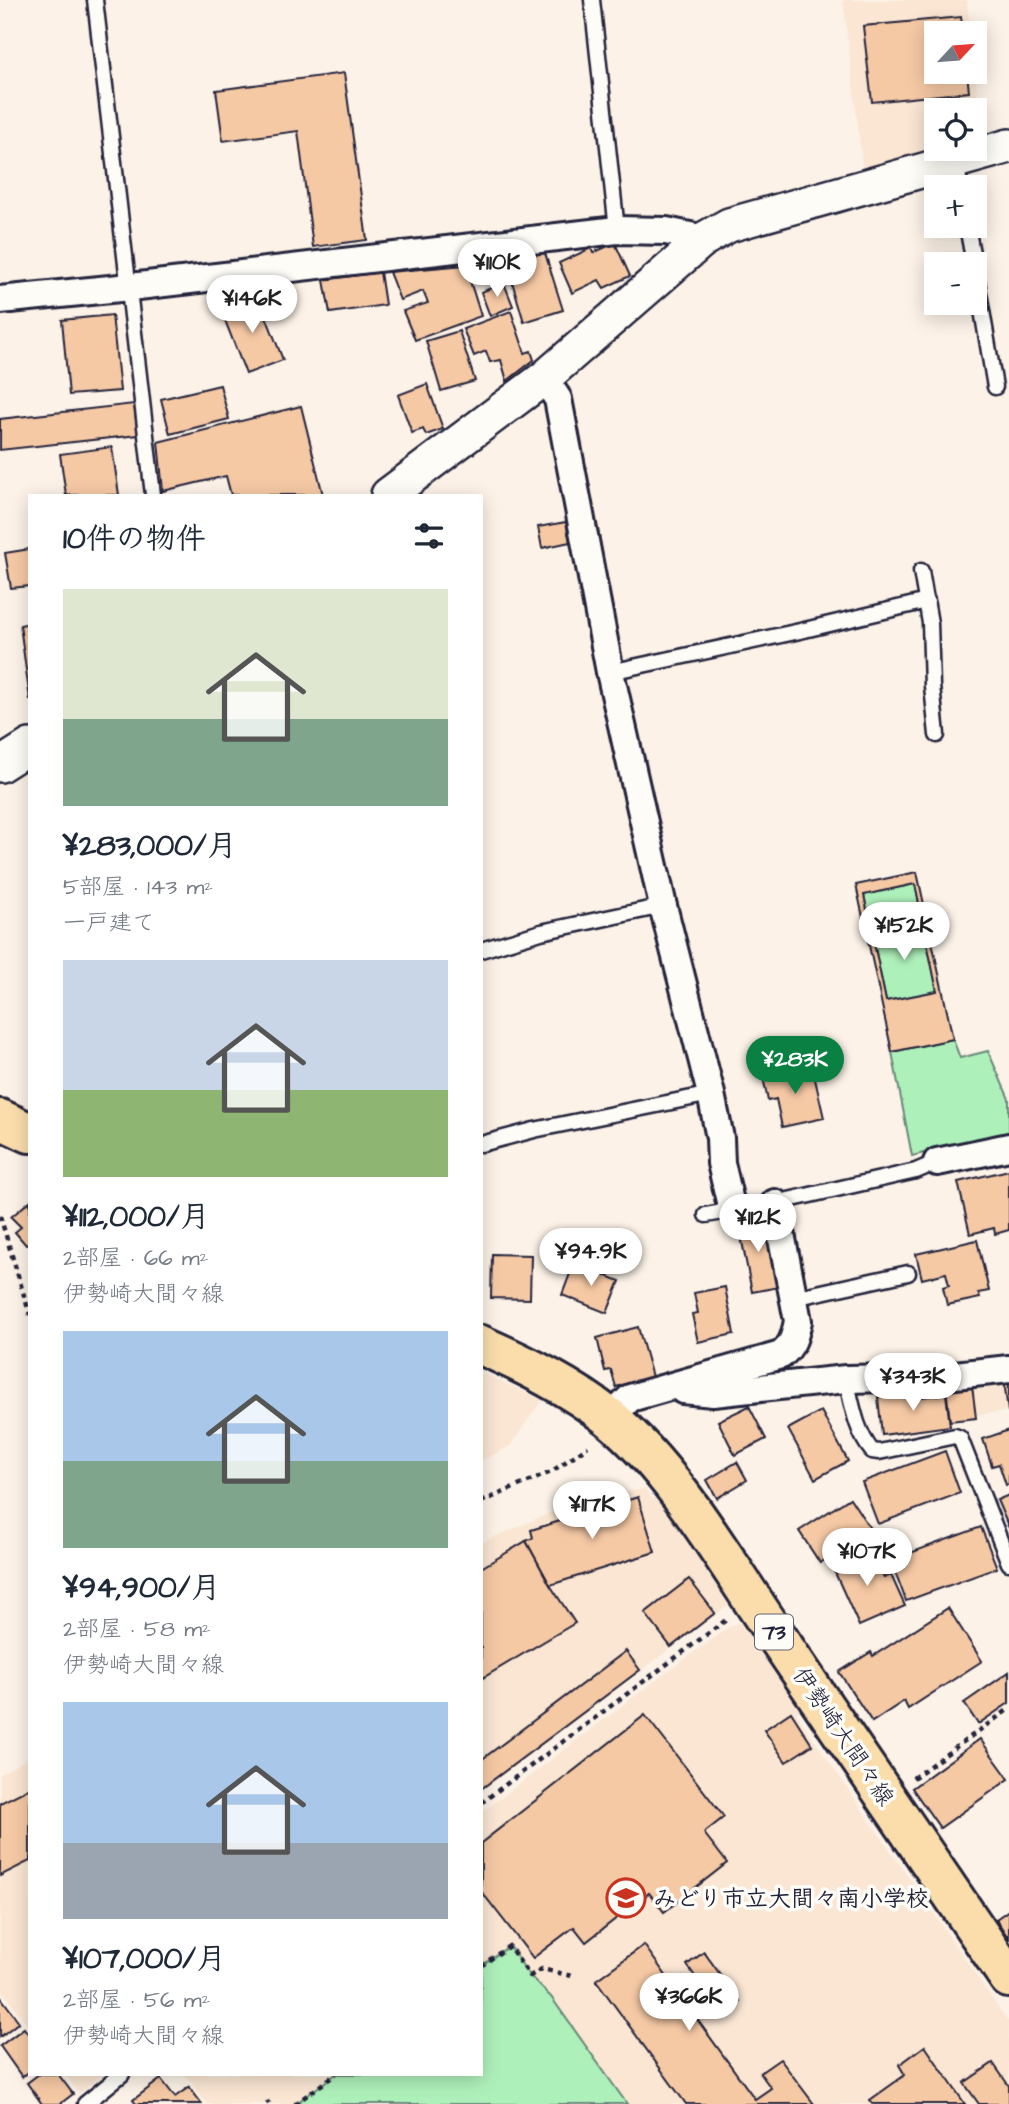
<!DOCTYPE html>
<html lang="ja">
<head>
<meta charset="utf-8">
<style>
  :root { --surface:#fff; --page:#f2f2f3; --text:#1f2937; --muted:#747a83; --accent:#0b8043 }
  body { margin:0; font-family:"Architects Daughter","Klee One",sans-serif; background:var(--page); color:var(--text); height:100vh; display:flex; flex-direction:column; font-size:26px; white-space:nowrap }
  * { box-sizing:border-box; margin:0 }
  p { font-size:23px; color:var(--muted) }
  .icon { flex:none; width:38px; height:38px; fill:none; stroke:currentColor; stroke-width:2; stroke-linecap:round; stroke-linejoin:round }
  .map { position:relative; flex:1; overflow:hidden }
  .details { position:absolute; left:28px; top:494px; width:455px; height:1582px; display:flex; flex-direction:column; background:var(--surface); border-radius:0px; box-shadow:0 4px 18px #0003 }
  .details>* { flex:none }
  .needle { width:46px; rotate:64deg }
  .fabs { position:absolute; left:924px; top:21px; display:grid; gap:14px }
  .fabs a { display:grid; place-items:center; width:63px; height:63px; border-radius:0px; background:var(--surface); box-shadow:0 4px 18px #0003; font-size:35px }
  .price { position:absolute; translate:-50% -60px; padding:0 16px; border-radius:24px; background:#fff; color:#222; font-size:23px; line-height:46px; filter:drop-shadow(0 2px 4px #0008) }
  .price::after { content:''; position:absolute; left:50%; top:42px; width:21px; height:16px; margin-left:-10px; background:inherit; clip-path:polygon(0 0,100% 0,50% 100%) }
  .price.current { background:var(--accent); color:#fff }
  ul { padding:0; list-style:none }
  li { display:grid; align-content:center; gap:14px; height:371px; padding:0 35px }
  li span { display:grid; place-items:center; height:217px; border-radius:0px; color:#555 }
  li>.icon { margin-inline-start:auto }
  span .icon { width:126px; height:126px; fill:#fffc; stroke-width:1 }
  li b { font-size:30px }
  h2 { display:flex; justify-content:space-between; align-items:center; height:84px; padding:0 35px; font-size:30px }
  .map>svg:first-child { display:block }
  .built { fill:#fae6d3 }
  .green { fill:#aef0ba; stroke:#68897a; stroke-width:2 }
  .building { fill:#f6c9a5; stroke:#22223b; stroke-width:2; fill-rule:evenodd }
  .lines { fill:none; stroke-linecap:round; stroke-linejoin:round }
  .service-casing { stroke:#22223b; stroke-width:19 }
  .minor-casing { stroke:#22223b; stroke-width:32 }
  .tertiary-casing { stroke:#22223b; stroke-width:38 }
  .primary-casing { stroke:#22223b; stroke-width:44 }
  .path { stroke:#22223b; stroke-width:4.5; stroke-dasharray:5 5; stroke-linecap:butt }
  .service { stroke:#fdfcf7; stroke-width:14 }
  .minor { stroke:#fdfcf7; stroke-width:26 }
  .tertiary { stroke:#fdfcf7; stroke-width:33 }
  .primary { stroke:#faddab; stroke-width:38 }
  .labels { text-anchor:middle; stroke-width:7; stroke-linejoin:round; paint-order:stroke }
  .shield { fill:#fdfcf7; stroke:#646373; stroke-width:2 }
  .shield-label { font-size:21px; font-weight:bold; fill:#22223b }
  .street-label { font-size:23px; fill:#22223b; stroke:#fdfcf7 }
  .poi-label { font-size:23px; font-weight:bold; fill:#22223b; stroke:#fdfcf7; text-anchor:start }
</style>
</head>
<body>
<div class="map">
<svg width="1009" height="2104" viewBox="0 0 1009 2104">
  <rect width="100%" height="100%" fill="#fcf2e7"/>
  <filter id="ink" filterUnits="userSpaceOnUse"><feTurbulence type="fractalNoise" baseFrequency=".0143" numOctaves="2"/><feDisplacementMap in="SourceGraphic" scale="14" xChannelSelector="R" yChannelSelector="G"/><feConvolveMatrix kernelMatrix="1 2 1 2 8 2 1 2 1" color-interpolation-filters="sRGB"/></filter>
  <g filter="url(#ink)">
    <!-- built -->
    <g class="built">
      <polygon points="843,0 967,0 970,33 936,33 936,72 975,72 982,136 975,138 975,110 936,110 936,149 939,149 863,171"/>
      <polygon points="481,1372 542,1400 510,1446 481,1461"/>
      <polygon points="1009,1381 1009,1411 975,1415 972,1385"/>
      <polygon points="645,1489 652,1499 661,1495 733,1598 731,1603 481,1791 481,1543 547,1514 630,1491"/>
      <polygon points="740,1622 798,1706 797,1715 1009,2023 1009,2104 207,2104 185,2074 481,2074 481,1813 660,1677 729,1627"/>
      <polygon points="30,1757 30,2028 0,1988 0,1774"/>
      <polygon points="64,2074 104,2074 79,2093"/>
    </g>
    <!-- green -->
    <g class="green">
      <polygon points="915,884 937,991 886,1001 864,895"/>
      <polygon points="953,1039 960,1058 988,1051 1009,1099 1009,1132 912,1156 892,1052"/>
      <polygon points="509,1946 530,1976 551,1997 627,2104 295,2104 336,2074 481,2074 481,1966"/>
    </g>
    <!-- building -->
    <g class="building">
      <polygon points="961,17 963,33 936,33 936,72 967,72 969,92 872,102 863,26"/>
      <polygon points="344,73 367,240 313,247 298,131 223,141 216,90"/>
      <polygon points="615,243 630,276 604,288 599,280 572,293 559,263 591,248 593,253"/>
      <polygon points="544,250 563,310 524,322 511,278 520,276 515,259"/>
      <polygon points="465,265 481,316 415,340 403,311 428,303 423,291 400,300 389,272"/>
      <polygon points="380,272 385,305 330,313 324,280"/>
      <polygon points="504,283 513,306 490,316 481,292"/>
      <polygon points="258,296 283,360 246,374 221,310"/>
      <polygon points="511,311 525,353 531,351 534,360 507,381 501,360 490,362 486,351 474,356 463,329"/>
      <polygon points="112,315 120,391 69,395 62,320"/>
      <polygon points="459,331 475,381 441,391 426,341"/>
      <polygon points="427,384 443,429 426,435 423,429 412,433 398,395"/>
      <polygon points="220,385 229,419 170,434 161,399"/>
      <polygon points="134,404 138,435 0,450 0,419"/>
      <polygon points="301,406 323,495 231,495 226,476 163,491 158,442"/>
      <polygon points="112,447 119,495 66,495 60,454"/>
      <polygon points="566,522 570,542 542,548 538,527"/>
      <polygon points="30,549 30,586 11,588 5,553"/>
      <polygon points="30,623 30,700 20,625"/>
      <path d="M917 872 953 1039 892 1052 856 885ZM915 884 937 991 886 1001 864 895Z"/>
      <polygon points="812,1066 824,1118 782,1127 776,1099 768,1101 763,1077"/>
      <polygon points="1009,1170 1009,1230 995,1234 994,1228 970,1234 958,1182"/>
      <polygon points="30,1201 30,1242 26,1245 15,1232 21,1227 11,1217"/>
      <polygon points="761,1217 767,1225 779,1287 752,1292 738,1221"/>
      <polygon points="977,1240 989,1291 978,1293 980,1298 947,1305 943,1287 949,1285 946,1273 922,1279 916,1254"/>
      <polygon points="492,1254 531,1255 530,1299 491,1298"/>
      <polygon points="574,1263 620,1281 607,1313 562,1295"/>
      <polygon points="725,1287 734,1334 698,1342 692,1314 698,1313 694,1293"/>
      <polygon points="638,1327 652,1377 616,1387 611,1370 605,1371 597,1338"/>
      <polygon points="1004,1381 1009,1381 1009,1411 1008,1411"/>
      <polygon points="972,1385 976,1418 950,1421 946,1388"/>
      <polygon points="920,1392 921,1397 946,1394 950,1426 882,1435 878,1397"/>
      <polygon points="749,1406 766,1439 735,1455 718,1421"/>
      <polygon points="821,1411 848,1461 815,1479 788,1429"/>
      <polygon points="1009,1430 1009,1484 1006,1485 999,1464 992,1466 983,1439"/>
      <polygon points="945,1451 960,1493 878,1524 862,1482"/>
      <polygon points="737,1462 747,1480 717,1498 707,1480"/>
      <polygon points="1009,1495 1009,1528 997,1500"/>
      <polygon points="638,1497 655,1552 550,1585 526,1541 533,1538 531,1530"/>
      <polygon points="850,1498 871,1530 820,1563 799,1531"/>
      <polygon points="981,1527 997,1568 906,1601 891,1560"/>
      <polygon points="526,1541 550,1585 575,1623 481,1679 481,1568"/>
      <polygon points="871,1548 884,1578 891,1575 905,1606 859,1626 832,1566"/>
      <polygon points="689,1579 715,1613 671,1647 645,1613"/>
      <polygon points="948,1608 982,1661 908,1709 904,1701 872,1722 839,1672 871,1652 873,1656"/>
      <polygon points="626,1651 640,1670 481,1789 481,1760"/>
      <polygon points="1009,1672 1009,1703 978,1724 964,1703"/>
      <polygon points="791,1712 812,1745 786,1762 764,1730"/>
      <polygon points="645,1715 724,1817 704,1833 727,1863 664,1912 649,1893 586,1942 574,1927 533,1958 481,1891 481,1843"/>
      <polygon points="980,1739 1009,1779 940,1828 912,1788"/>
      <polygon points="30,1788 30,1861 0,1876 0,1803"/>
      <polygon points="1009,1910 1009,1939 996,1919"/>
      <polygon points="644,1945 680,1995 699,1982 687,1965 704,1952 740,2002 723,2014 710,1997 691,2011 755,2099 771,2088 760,2073 780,2059 814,2104 686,2104 596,1980"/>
      <polygon points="0,1996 19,2022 0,2037"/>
      <polygon points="24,2028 30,2036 30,2071 22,2077 0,2046"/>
      <polygon points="925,2046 965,2104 873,2104 870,2100 905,2075 899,2065"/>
      <polygon points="993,2063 1009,2086 1009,2104 979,2104 964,2083"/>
      <polygon points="39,2074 58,2074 73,2094 60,2104 42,2104 27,2083"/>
      <polygon points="161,2079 175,2097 189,2087 202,2104 136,2104 133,2100"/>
    </g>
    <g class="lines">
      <!-- service casing -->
      <g class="service-casing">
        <g id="service">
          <polyline points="95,0 153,495"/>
          <polyline points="592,0 617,230"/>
          <polyline points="955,161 961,187"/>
          <polyline points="967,226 974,264"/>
          <polyline points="975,269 995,387"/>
          <polyline points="921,571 930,623 932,686 937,735"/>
          <polyline points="610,672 800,631 927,601"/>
          <polyline points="481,950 541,932 663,906"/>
          <polyline points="481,1144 534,1130 711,1094"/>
          <polyline points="706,1215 775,1203 916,1171 937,1162"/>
          <polyline points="794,1298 908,1273"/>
          <path d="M846 1379C852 1403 856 1432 872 1451L879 1452 955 1436 960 1438 1009 1563"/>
          <polyline points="85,2104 122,2074"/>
        </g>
      </g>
      <!-- minor casing -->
      <g class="minor-casing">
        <g id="minor">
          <polyline points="0,300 130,287 617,230 666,231 704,239"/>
          <polyline points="544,378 558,399 610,672 663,906 711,1094 720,1138 721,1163 732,1210"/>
          <polyline points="937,1162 1009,1147"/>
          <polyline points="683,1390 713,1393 846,1379 937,1377 1009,1369"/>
          <path d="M610 1418 630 1398 781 1355C793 1346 795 1335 798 1321L775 1203"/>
        </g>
      </g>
      <!-- tertiary casing -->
      <g class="tertiary-casing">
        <g id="tertiary">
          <polyline points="388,495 544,378 704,239 729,225 1009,146"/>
          <polyline points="0,765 30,746"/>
        </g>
      </g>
      <!-- primary casing -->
      <g class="primary-casing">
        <g id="primary">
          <polyline points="0,1119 30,1133"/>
          <path d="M481 1345C526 1365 571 1387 610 1418 674 1471 724 1559 771 1628 850 1745 930 1862 1009 1978"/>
        </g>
      </g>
      <!-- path -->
      <g class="path">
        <polyline points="0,1216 30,1315"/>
        <polyline points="481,1502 551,1472 588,1446"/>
        <polyline points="913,1778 1009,1709"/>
        <polyline points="481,1803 726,1620"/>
        <polyline points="481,1966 509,1946 530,1976 542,1969 572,1976"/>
        <polyline points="267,2101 269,2104"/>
        <polyline points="295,2104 336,2074"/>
      </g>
      <!-- service -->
      <use href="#service" class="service"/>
      <!-- minor -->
      <use href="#minor" class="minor"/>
      <!-- tertiary -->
      <use href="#tertiary" class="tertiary"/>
      <!-- primary -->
      <use href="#primary" class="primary"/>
    </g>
  </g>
  <!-- icons -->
  <defs>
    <g id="school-ring" transform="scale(2.0125)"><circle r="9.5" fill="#fdfcf7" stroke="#c8321e" stroke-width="1.5"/><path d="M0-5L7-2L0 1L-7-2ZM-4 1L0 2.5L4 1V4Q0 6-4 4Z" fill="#c8321e"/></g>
  </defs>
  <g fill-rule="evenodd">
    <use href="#school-ring" x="626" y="1898"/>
  </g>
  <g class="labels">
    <!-- shield labels -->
    <rect class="shield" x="755" y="1614.5" width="38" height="35" rx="5"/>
    <g class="shield-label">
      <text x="774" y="1639">73</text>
    </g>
    <!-- street labels -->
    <g class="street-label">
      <text transform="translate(844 1736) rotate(56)" y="8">伊勢崎大間々線</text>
    </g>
    <!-- poi labels -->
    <g class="poi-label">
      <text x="653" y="1906">みどり市立大間々南小学校</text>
    </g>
  </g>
</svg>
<div class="fabs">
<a><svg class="needle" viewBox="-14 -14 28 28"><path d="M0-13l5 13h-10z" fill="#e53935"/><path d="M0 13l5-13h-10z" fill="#747a83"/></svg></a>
<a><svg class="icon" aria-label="locate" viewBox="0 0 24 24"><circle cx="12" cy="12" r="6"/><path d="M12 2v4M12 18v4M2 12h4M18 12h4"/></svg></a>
<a>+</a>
<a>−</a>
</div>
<b class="price" style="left:497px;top:299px">¥110K</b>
<b class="price" style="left:252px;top:335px">¥146K</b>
<b class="price" style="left:904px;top:962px">¥152K</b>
<b class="price current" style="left:795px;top:1096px">¥283K</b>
<b class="price" style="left:758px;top:1254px">¥112K</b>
<b class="price" style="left:591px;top:1288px">¥94.9K</b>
<b class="price" style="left:913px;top:1413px">¥343K</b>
<b class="price" style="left:592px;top:1541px">¥117K</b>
<b class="price" style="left:867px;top:1588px">¥107K</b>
<b class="price" style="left:689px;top:2033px">¥366K</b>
<section class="details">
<h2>10件の物件<svg class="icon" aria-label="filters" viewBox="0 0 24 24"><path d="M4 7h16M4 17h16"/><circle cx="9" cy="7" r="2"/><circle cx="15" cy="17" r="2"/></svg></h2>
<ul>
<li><span style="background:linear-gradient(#dfe7d0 60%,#7fa58c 0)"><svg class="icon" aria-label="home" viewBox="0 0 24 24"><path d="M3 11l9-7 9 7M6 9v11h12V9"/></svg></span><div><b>¥283,000/月</b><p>5部屋 · 143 m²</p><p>一戸建て</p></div></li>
<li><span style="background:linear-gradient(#c9d6e8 60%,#8fb573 0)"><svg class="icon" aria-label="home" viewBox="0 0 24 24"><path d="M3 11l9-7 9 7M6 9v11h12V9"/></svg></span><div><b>¥112,000/月</b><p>2部屋 · 66 m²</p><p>伊勢崎大間々線</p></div></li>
<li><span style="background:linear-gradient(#a9c7e8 60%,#7fa58c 0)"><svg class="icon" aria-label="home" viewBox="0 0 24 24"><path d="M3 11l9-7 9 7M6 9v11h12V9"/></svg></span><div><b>¥94,900/月</b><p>2部屋 · 58 m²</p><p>伊勢崎大間々線</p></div></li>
<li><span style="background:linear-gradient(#a9c7e8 65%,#9aa5b1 0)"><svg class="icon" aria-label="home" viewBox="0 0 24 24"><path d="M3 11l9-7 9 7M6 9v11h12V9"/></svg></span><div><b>¥107,000/月</b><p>2部屋 · 56 m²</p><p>伊勢崎大間々線</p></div></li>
</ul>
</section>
</div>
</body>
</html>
